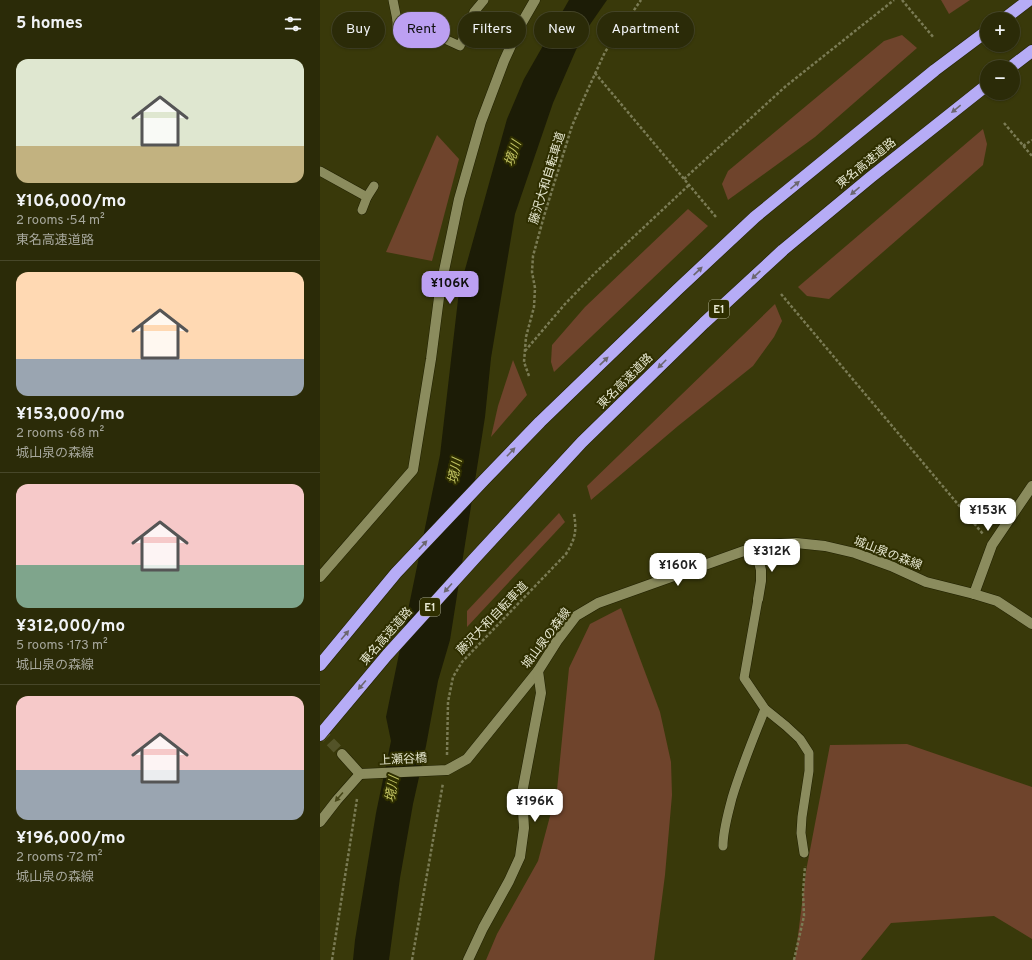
<!DOCTYPE html>
<html lang="en">
<head>
<meta charset="utf-8">
<style>
  :root { --surface:#2b2b08; --page:#333312; --text:#f1f3f6; --muted:#a6a79c; --line:#474729; --accent:#bca0f2 }
  body { margin:0; font-family:Overpass,"Noto Sans JP",sans-serif; background:var(--page); color:var(--text); height:100vh; display:flex; flex-direction:column; font-size:15px; white-space:nowrap }
  * { box-sizing:border-box; margin:0 }
  p { font-size:13px; color:var(--muted) }
  .icon { flex:none; width:22px; height:22px; fill:none; stroke:currentColor; stroke-width:2; stroke-linecap:round; stroke-linejoin:round }
  .map { position:relative; flex:1; overflow:hidden }
  .sheet { display:flex; flex-direction:column; background:var(--surface); width:320px }
  .sheet>* { flex:none }
  .guide { position:absolute; left:12px; top:12px; width:380px; height:36px; display:flex; gap:8px }
  .controls { position:absolute; left:660px; top:12px; display:grid; gap:8px }
  .controls a { display:grid; place-items:center; width:40px; height:40px; border-radius:50%; background:var(--surface); box-shadow:0 1px 3px #0004,0 0 0 1px var(--line); font-size:20px }
  .price { position:absolute; translate:-50% -34px; padding:0 9px; border-radius:8px; background:#fff; color:#222; font-size:13px; line-height:26px; filter:drop-shadow(0 1px 2px #0008) }
  .price::after { content:''; position:absolute; left:50%; top:24px; width:12px; height:9px; margin-left:-6px; background:inherit; clip-path:polygon(0 0,100% 0,50% 100%) }
  .price.selected { background:var(--accent); color:#111 }
  ul { padding:0; list-style:none }
  li { display:grid; align-content:center; gap:8px; height:212px; padding:0 16px }
  li+li { border-top:1px solid var(--line) }
  li span { display:grid; place-items:center; height:124px; border-radius:12px; color:#555 }
  li>.icon { margin-inline-start:auto }
  span .icon { width:72px; height:72px; fill:#fffc; stroke-width:1 }
  li b { font-size:17px }
  h2 { display:flex; justify-content:space-between; align-items:center; height:48px; padding:0 16px; font-size:17px }
  .chip { padding:0 14px; border-radius:18px; background:var(--surface); box-shadow:0 1px 3px #0004,0 0 0 1px var(--line); font-size:14px; line-height:36px }
  .chip.selected { background:var(--accent); color:#111 }
  main { display:flex; flex:1; min-height:0 }
  .map>svg:first-child { display:block }
  .green { fill:#6f442c }
  .water { fill:#1c1c06 }
  .lines { fill:none; stroke-linecap:round; stroke-linejoin:round }
  .minor-tunnel { stroke:#535328; stroke-width:10; stroke-dasharray:10 5; stroke-linecap:butt }
  .service-casing { stroke:#202000; stroke-width:10 }
  .minor-casing { stroke:#202000; stroke-width:11 }
  .motorway-casing { stroke:#202000; stroke-width:13 }
  .path { stroke:#7a7b54; stroke-width:2.5; stroke-dasharray:3 2; stroke-linecap:butt }
  .service { stroke:#8b8c5e; stroke-width:9 }
  .minor { stroke:#8b8c5e; stroke-width:10 }
  .motorway { stroke:#b6acf6; stroke-width:12 }
  .oneway { fill:#6c676f }
  .oneway2 { fill:#464618 }
  .labels { text-anchor:middle; stroke-width:4; stroke-linejoin:round; paint-order:stroke }
  .shield { fill:#2f2f00; stroke:#afb091; stroke-width:1 }
  .shield-label { font-size:11px; font-weight:bold; fill:#e6e7cf }
  .street-label { font-size:12px; fill:#e6e7cf; stroke:#2f2f00 }
  .water-label { font-size:13px; font-style:italic; fill:#c3c563; stroke:#2f2f00 }
</style>
</head>
<body>
<main>
<section class="sheet">
<h2>5 homes<svg class="icon" aria-label="filters" viewBox="0 0 24 24"><path d="M4 7h16M4 17h16"/><circle cx="9" cy="7" r="2"/><circle cx="15" cy="17" r="2"/></svg></h2>
<ul>
<li><span style="background:linear-gradient(#dfe7d0 70%,#c2b280 0)"><svg class="icon" aria-label="home" viewBox="0 0 24 24"><path d="M3 11l9-7 9 7M6 9v11h12V9"/></svg></span><div><b>¥106,000/mo</b><p>2 rooms · 54 m²</p><p>東名高速道路</p></div></li>
<li><span style="background:linear-gradient(#ffd9b3 70%,#9aa5b1 0)"><svg class="icon" aria-label="home" viewBox="0 0 24 24"><path d="M3 11l9-7 9 7M6 9v11h12V9"/></svg></span><div><b>¥153,000/mo</b><p>2 rooms · 68 m²</p><p>城山泉の森線</p></div></li>
<li><span style="background:linear-gradient(#f6c9c9 65%,#7fa58c 0)"><svg class="icon" aria-label="home" viewBox="0 0 24 24"><path d="M3 11l9-7 9 7M6 9v11h12V9"/></svg></span><div><b>¥312,000/mo</b><p>5 rooms · 173 m²</p><p>城山泉の森線</p></div></li>
<li><span style="background:linear-gradient(#f6c9c9 60%,#9aa5b1 0)"><svg class="icon" aria-label="home" viewBox="0 0 24 24"><path d="M3 11l9-7 9 7M6 9v11h12V9"/></svg></span><div><b>¥196,000/mo</b><p>2 rooms · 72 m²</p><p>城山泉の森線</p></div></li>
</ul>
</section>
<div class="map">
<svg width="712" height="960" viewBox="0 0 712 960">
  <rect width="100%" height="100%" fill="#39390a"/>
  <!-- green -->
  <g class="green">
    <polygon points="621,0 650,0 629,14"/>
    <polygon points="582,35 597,48 495,137 408,200 402,184 408,171 564,41"/>
    <polygon points="663,129 667,144 663,165 509,299 487,296 478,287"/>
    <polygon points="117,135 139,159 112,261 66,252"/>
    <polygon points="368,209 388,226 234,372 231,362 232,345 265,307"/>
    <polygon points="455,304 462,321 454,337 433,366 358,426 271,500 267,486"/>
    <polygon points="193,360 207,395 171,437 178,406"/>
    <polygon points="239,513 245,522 147,627 147,611"/>
    <polygon points="301,608 340,712 351,762 352,795 345,875 334,960 166,960 177,934 218,861 237,790 249,668 270,624"/>
    <polygon points="587,744 712,787 712,939 674,916 571,923 541,960 475,960 486,871 510,745"/>
  </g>
  <!-- water -->
  <polygon class="water" points="249,0 287,0 262,36 233,103 195,214 171,358 165,417 130,640 118,681 106,746 93,804 80,878 69,960 33,960 35,940 56,813 71,741 66,717 120,455 139,291 187,119 204,79"/>
  <g class="lines">
    <!-- minor-tunnel -->
    <polyline class="minor-tunnel" points="0,731 22,754"/>
    <!-- service casing -->
    <g class="service-casing">
      <g id="service">
        <polyline points="73,0 77,20 92,24 140,46 154,12 164,0"/>
        <polyline points="77,20 77,32"/>
        <polyline points="0,171 47,197 42,210"/>
        <polyline points="47,197 54,186"/>
        <polyline points="438,599 424,678 445,709 466,726 480,739 489,753 489,771 482,817 481,833 484,853"/>
        <path d="M403 846C403 830 408 814 412 798 421 768 433 739 445 709"/>
      </g>
    </g>
    <!-- minor casing -->
    <g class="minor-casing">
      <g id="minor">
        <polyline points="435,547 441,570 441,581 438,599"/>
        <polyline points="0,577 93,470 111,359 120,290 139,199 161,122 184,61 200,26 215,0"/>
        <polyline points="654,594 672,545 712,486"/>
        <polyline points="22,754 40,774"/>
        <polyline points="40,774 127,770 147,759 218,671 237,641 256,616 278,603 435,547 445,545 476,543 505,546 535,553 571,566 606,582 654,594 677,601 712,624"/>
        <polyline points="0,822 17,800 40,774"/>
        <polyline points="148,960 163,928 189,881 200,857 204,828 202,793 221,693 218,671"/>
      </g>
    </g>
    <!-- motorway casing -->
    <g class="motorway-casing">
      <g id="motorway">
        <polyline points="684,19 709,0"/>
        <polyline points="691,67 712,51"/>
        <polyline points="0,665 76,573 164,480 220,422 357,290 435,217 615,70 667,31"/>
        <polyline points="0,735 67,655 154,559 262,442 384,323 463,250 551,177 667,85"/>
      </g>
    </g>
    <!-- path -->
    <g class="path">
      <polyline points="582,0 614,38"/>
      <polyline points="275,73 396,217"/>
      <polyline points="684,123 712,156"/>
      <polyline points="703,146 712,140"/>
      <polyline points="364,179 466,86 574,0"/>
      <polyline points="461,294 663,534"/>
      <polyline points="205,351 245,304 275,273 369,185"/>
      <polyline points="209,376 204,362 206,337 214,307 215,288 212,272 213,256 224,216 252,126 264,98 285,52 321,0"/>
      <path d="M127 755 128 702 133 677 142 662 246 554C255 539 257 532 254 514"/>
      <polyline points="12,960 37,799"/>
      <polyline points="92,960 123,783"/>
      <polyline points="474,960 484,916 483,893 485,866"/>
    </g>
    <!-- service -->
    <use href="#service" class="service"/>
    <!-- minor -->
    <use href="#minor" class="minor"/>
    <!-- motorway -->
    <use href="#motorway" class="motorway"/>
  </g>
  <!-- one-way arrows -->
  <defs><path id="oneway-solid" d="M-6-.8H1V-3.2L6.5 0L1 3.2V.8H-6Z"/></defs>
  <g class="oneway">
    <use href="#oneway-solid" transform="translate(636 109) rotate(141)"/>
    <use href="#oneway-solid" transform="translate(475 185) rotate(-40)"/>
    <use href="#oneway-solid" transform="translate(535 191) rotate(140)"/>
    <use href="#oneway-solid" transform="translate(378 271) rotate(-43)"/>
    <use href="#oneway-solid" transform="translate(436 275) rotate(137)"/>
    <use href="#oneway-solid" transform="translate(284 361) rotate(-44)"/>
    <use href="#oneway-solid" transform="translate(342 364) rotate(135)"/>
    <use href="#oneway-solid" transform="translate(191 452) rotate(-46)"/>
    <use href="#oneway-solid" transform="translate(103 545) rotate(-47)"/>
    <use href="#oneway-solid" transform="translate(128 588) rotate(132)"/>
    <use href="#oneway-solid" transform="translate(25 635) rotate(-50)"/>
    <use href="#oneway-solid" transform="translate(42 685) rotate(130)"/>
  </g>
  <use class="oneway2" href="#oneway-solid" transform="translate(19 797) rotate(131)"/>
  <g class="labels">
    <!-- shield labels -->
    <g class="shield">
      <rect x="389" y="300" width="20" height="18" rx="3"/>
      <rect x="100" y="598" width="20" height="18" rx="3"/>
    </g>
    <g class="shield-label">
      <text x="399" y="313">E1</text>
      <text x="110" y="611">E1</text>
    </g>
    <!-- street labels -->
    <g class="street-label">
      <text transform="translate(546 163) rotate(-39)" y="4">東名高速道路</text>
      <text transform="translate(227 178) rotate(-73)" y="4">藤沢大和自転車道</text>
      <text transform="translate(305 381) rotate(-45)" y="4">東名高速道路</text>
      <text transform="translate(568 553) rotate(21)" y="4">城山泉の森線</text>
      <text transform="translate(172 618) rotate(-46)" y="4">藤沢大和自転車道</text>
      <text transform="translate(66 636) rotate(-49)" y="4">東名高速道路</text>
      <text transform="translate(226 638) rotate(-53)" y="4">城山泉の森線</text>
      <text transform="translate(83 759) rotate(-3)" y="4">上瀬谷橋</text>
    </g>
    <!-- water labels -->
    <g class="water-label">
      <text transform="translate(192 153) rotate(-71)" y="5">境川</text>
      <text transform="translate(134 471) rotate(-79)" y="5">境川</text>
      <text transform="translate(71 789) rotate(-80)" y="5">境川</text>
    </g>
  </g>
</svg>
<div class="controls">
<a>+</a>
<a>−</a>
</div>
<b class="price selected" style="left:130px;top:305px">¥106K</b>
<b class="price" style="left:668px;top:532px">¥153K</b>
<b class="price" style="left:452px;top:573px">¥312K</b>
<b class="price" style="left:358px;top:587px">¥160K</b>
<b class="price" style="left:215px;top:823px">¥196K</b>
<div class="guide">
<a class="chip">Buy</a>
<a class="chip selected">Rent</a>
<a class="chip">Filters</a>
<a class="chip">New</a>
<a class="chip">Apartment</a>
</div>
</div>
</main>
</body>
</html>
